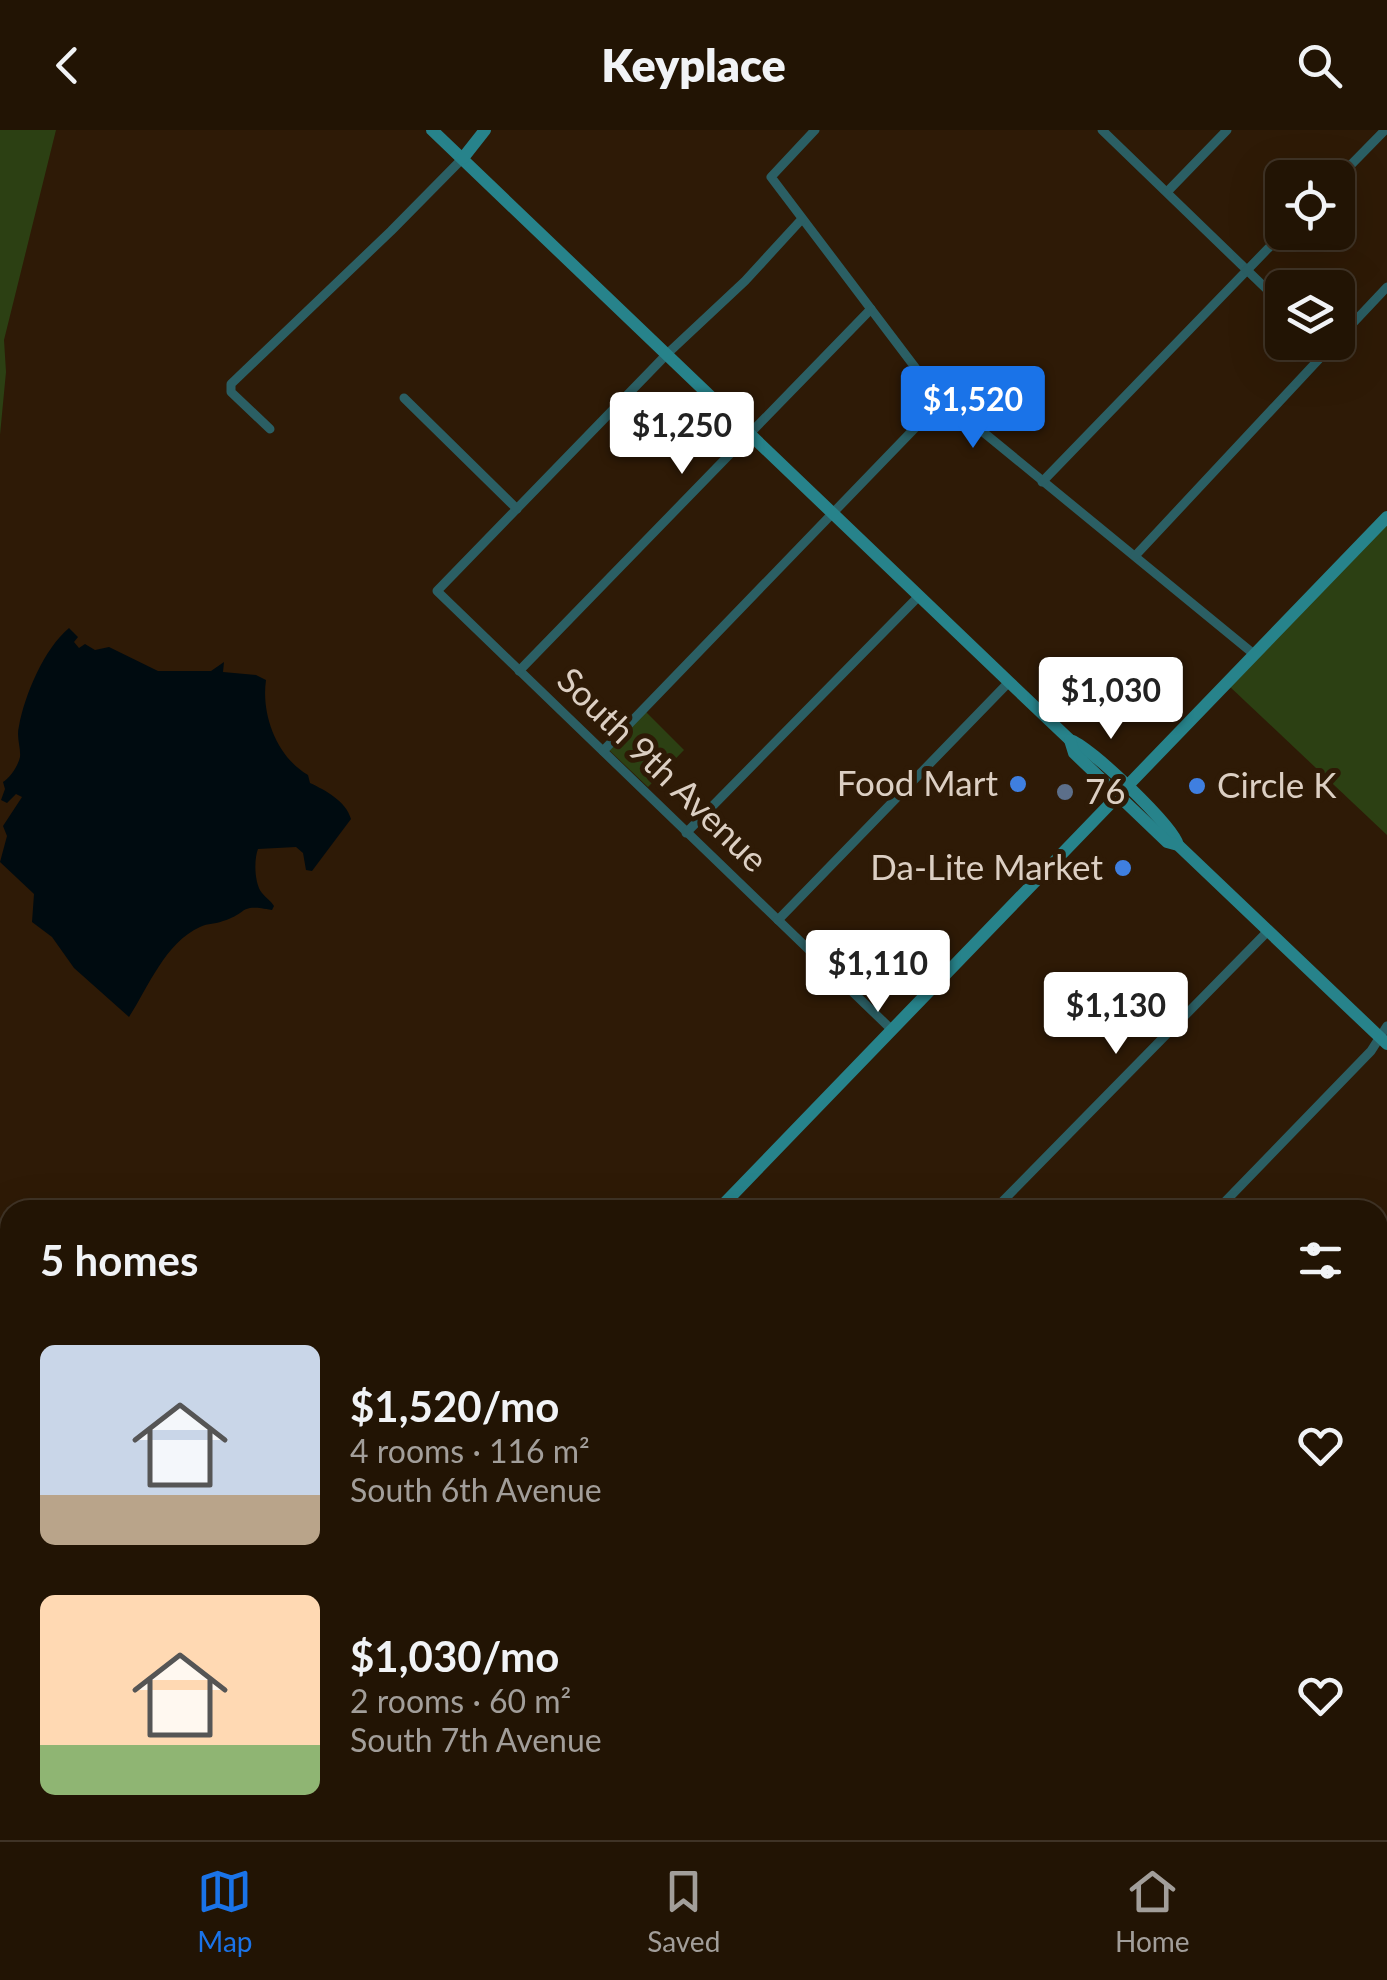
<!DOCTYPE html>
<html lang="en">
<head>
<meta charset="utf-8">
<style>
  :root { --surface:#221404; --page:#2a1d0e; --text:#f1f3f6; --muted:#a29e9a; --line:#3f3326; --accent:#1a73e8 }
  body { margin:0; font-family:Lato,sans-serif; background:var(--page); color:var(--text); height:100vh; display:flex; flex-direction:column; font-size:38px; white-space:nowrap }
  * { box-sizing:border-box; margin:0 }
  p { font-size:32px; color:var(--muted) }
  .icon { flex:none; width:55px; height:55px; fill:none; stroke:currentColor; stroke-width:2; stroke-linecap:round; stroke-linejoin:round }
  .map { position:relative; flex:1; overflow:hidden }
  .panel { position:absolute; left:0px; top:1070px; width:1388px; height:640px; display:flex; flex-direction:column; background:var(--surface); border-radius:30px 30px 0 0; box-shadow:0 10px 40px #0002,0 0 0 2px var(--line) }
  .panel>* { flex:none }
  .controls { position:absolute; left:1265px; top:30px; display:grid; gap:20px }
  .controls a { display:grid; place-items:center; width:90px; height:90px; border-radius:15px; background:var(--surface); box-shadow:0 10px 40px #0002,0 0 0 2px var(--line); font-size:50px }
  .price { position:absolute; translate:-50% -85px; padding:0 22px; border-radius:10px; background:#fff; color:#222; font-size:32px; line-height:65px; filter:drop-shadow(0 2px 5px #0008) }
  .price::after { content:''; position:absolute; left:50%; top:60px; width:30px; height:22px; margin-left:-15px; background:inherit; clip-path:polygon(0 0,100% 0,50% 100%) }
  .price.selected { background:var(--accent); color:#fff }
  ul { padding:0; list-style:none }
  li { display:flex; align-items:center; gap:30px; height:250px; padding:0 40px }
  li span { display:grid; place-items:center; flex:none; width:280px; height:200px; border-radius:15px; color:#555 }
  li>.icon { margin-inline-start:auto }
  span .icon { width:120px; height:120px; fill:#fffc; stroke-width:1 }
  li b { font-size:42px }
  h2 { display:flex; justify-content:space-between; align-items:center; height:120px; padding:0 40px; font-size:42px }
  header { display:flex; justify-content:space-between; align-items:center; height:130px; padding:0 40px; background:var(--surface); font-size:45px; font-weight:800 }
  .menu { display:flex; justify-content:space-around; align-items:center; height:140px; border-top:2px solid var(--line); background:var(--surface); font-size:28px; color:var(--muted) }
  .menu a { display:grid; justify-items:center; gap:5px }
  .menu .selected { color:var(--accent) }
  .map>svg:first-child { display:block }
  .green { fill:#2c4013 }
  .water { fill:#000b10 }
  .lines { fill:none; stroke-linecap:round; stroke-linejoin:round }
  .street { stroke:#2b5f64; stroke-width:9 }
  .secondary { stroke:#27838b; stroke-width:12 }
  .shop-dot { fill:#3f7fe0; stroke:#2e1a06; stroke-width:4 }
  .service-dot { fill:#5c6f8a; stroke:#2e1a06; stroke-width:4 }
  .labels { text-anchor:middle; stroke-width:10; stroke-linejoin:round; paint-order:stroke }
  .street-label { font-size:35px; fill:#dccfc3; stroke:#2e1a06 }
  .poi-label { font-size:35px; fill:#dccfc3; stroke:#2e1a06; text-anchor:end }
</style>
</head>
<body>
<header><svg class="icon" aria-label="back" viewBox="0 0 24 24"><path d="M15 5l-7 7 7 7"/></svg>Keyplace<svg class="icon" aria-label="search" viewBox="0 0 24 24"><circle cx="10" cy="10" r="6"/><path d="M15 15l6 6"/></svg></header>
<div class="map">
<svg width="1387" height="1710" viewBox="0 0 1387 1710">
  <rect width="100%" height="100%" fill="#2e1a06"/>
  <!-- green -->
  <g class="green">
    <polygon points="0,0 56,0 4,210 6,242 0,305"/>
    <polygon points="1387,387 1387,705 1228,555"/>
    <polygon points="646,582 684,620 648,657 609,620"/>
  </g>
  <!-- water -->
  <path class="water" d="M69 498 78 507 74 512 79 518 85 514 95 520 109 517 158 541H211L224 532 223 542 256 545 266 550C261 585 277 627 308 645L310 653C325 660 346 671 351 689L312 741 306 740 303 723 296 717 258 719C254 729 254 753 262 763 266 768 271 771 274 776L272 780C238 773 249 783 223 791 216 794 208 793 200 797 165 813 149 856 129 887L74 838 52 807 32 792 34 764 0 732 7 706 3 696 22 667 16 664 7 673 1 670 5 659 3 652C10 648 18 636 20 627 21 618 16 607 19 596 25 564 44 519 69 498Z"/>
  <g class="lines">
    <!-- street -->
    <g class="street">
      <polyline points="815,0 771,47 933,261 1255,525"/>
      <polyline points="1102,0 1282,174"/>
      <polyline points="1338,48 1385,0"/>
      <polyline points="1167,62 1227,0"/>
      <polyline points="801,90 745,151 667,224 437,461 892,900"/>
      <polyline points="1338,209 1387,157"/>
      <polyline points="404,268 517,379"/>
      <polyline points="270,299 231,262 231,254 391,101 463,28"/>
      <polyline points="1042,352 1284,102"/>
      <polyline points="1135,426 1335,212"/>
      <polyline points="519,541 871,179"/>
      <polyline points="603,621 942,270"/>
      <polyline points="686,703 918,467"/>
      <polyline points="778,790 1009,552"/>
      <polyline points="994,1080 1268,801"/>
      <polyline points="1217,1080 1371,921 1387,896"/>
      <polyline points="1378,1143 1387,1133"/>
      <polyline points="1378,1372 1387,1363"/>
      <polyline points="1378,1510 1387,1519"/>
      <polyline points="0,1552 10,1562"/>
      <polyline points="218,1700 229,1710"/>
      <polyline points="323,1710 332,1700"/>
      <polyline points="532,1710 542,1700"/>
      <polyline points="746,1710 755,1700"/>
      <polyline points="1049,1710 1059,1700"/>
    </g>
    <!-- secondary -->
    <g class="secondary">
      <path d="M432 0 1009 552 1070 610C1089 615 1174 697 1178 715"/>
      <polyline points="463,28 485,0"/>
      <polyline points="1070,610 1074,623 1167,712 1178,715 1387,914"/>
      <polyline points="718,1080 1387,387"/>
      <polyline points="1378,1601 1387,1591"/>
      <polyline points="899,1700 910,1710"/>
      <polyline points="104,1710 113,1700"/>
      <polyline points="1273,1710 1282,1700"/>
    </g>
  </g>
  <!-- markers -->
  <g class="shop-dot">
    <circle cx="1018" cy="654" r="10"/>
    <circle cx="1197" cy="656" r="10"/>
    <circle cx="1123" cy="738" r="10"/>
  </g>
  <circle class="service-dot" cx="1065" cy="662" r="10"/>
  <g class="labels">
    <!-- street labels -->
    <g class="street-label">
      <text transform="translate(662 640) rotate(44)" y="12">South 9th Avenue</text>
    </g>
    <!-- poi labels -->
    <g class="poi-label">
      <text x="998" y="666">Food Mart</text>
      <text x="1217" y="668" text-anchor="start">Circle K</text>
      <text x="1085" y="674" text-anchor="start">76</text>
      <text x="1103" y="750">Da-Lite Market</text>
    </g>
  </g>
</svg>
<div class="controls">
<a><svg class="icon" aria-label="locate" viewBox="0 0 24 24"><circle cx="12" cy="12" r="6"/><path d="M12 2v4M12 18v4M2 12h4M18 12h4"/></svg></a>
<a><svg class="icon" aria-label="layers" viewBox="0 0 24 24"><path d="M12 4l9 5-9 5-9-5zM3 14l9 5 9-5"/></svg></a>
</div>
<b class="price selected" style="left:973px;top:321px">$1,520</b>
<b class="price" style="left:682px;top:347px">$1,250</b>
<b class="price" style="left:1111px;top:612px">$1,030</b>
<b class="price" style="left:878px;top:885px">$1,110</b>
<b class="price" style="left:1116px;top:927px">$1,130</b>
<section class="panel">
<h2>5 homes<svg class="icon" aria-label="filters" viewBox="0 0 24 24"><path d="M4 7h16M4 17h16"/><circle cx="9" cy="7" r="2"/><circle cx="15" cy="17" r="2"/></svg></h2>
<ul>
<li><span style="background:linear-gradient(#c9d6e8 75%,#b9a48a 0)"><svg class="icon" aria-label="home" viewBox="0 0 24 24"><path d="M3 11l9-7 9 7M6 9v11h12V9"/></svg></span><div><b>$1,520/mo</b><p>4 rooms · 116 m²</p><p>South 6th Avenue</p></div><svg class="icon" aria-label="heart" viewBox="0 0 24 24"><path d="M12 20l-8-8c-3-5 5-10 8-4 3-6 11-1 8 4z"/></svg></li>
<li><span style="background:linear-gradient(#ffd9b3 75%,#8fb573 0)"><svg class="icon" aria-label="home" viewBox="0 0 24 24"><path d="M3 11l9-7 9 7M6 9v11h12V9"/></svg></span><div><b>$1,030/mo</b><p>2 rooms · 60 m²</p><p>South 7th Avenue</p></div><svg class="icon" aria-label="heart" viewBox="0 0 24 24"><path d="M12 20l-8-8c-3-5 5-10 8-4 3-6 11-1 8 4z"/></svg></li>
</ul>
</section>
</div>
<nav class="menu">
<a class="selected"><svg class="icon" aria-label="map" viewBox="0 0 24 24"><path d="M3 6l6-2 6 2 6-2v14l-6 2-6-2-6 2zM9 4v14M15 6v14"/></svg>Map</a>
<a><svg class="icon" aria-label="saved" viewBox="0 0 24 24"><path d="M7 4h10v16l-5-4-5 4z"/></svg>Saved</a>
<a><svg class="icon" aria-label="home" viewBox="0 0 24 24"><path d="M3 11l9-7 9 7M6 9v11h12V9"/></svg>Home</a>
</nav>
</body>
</html>
